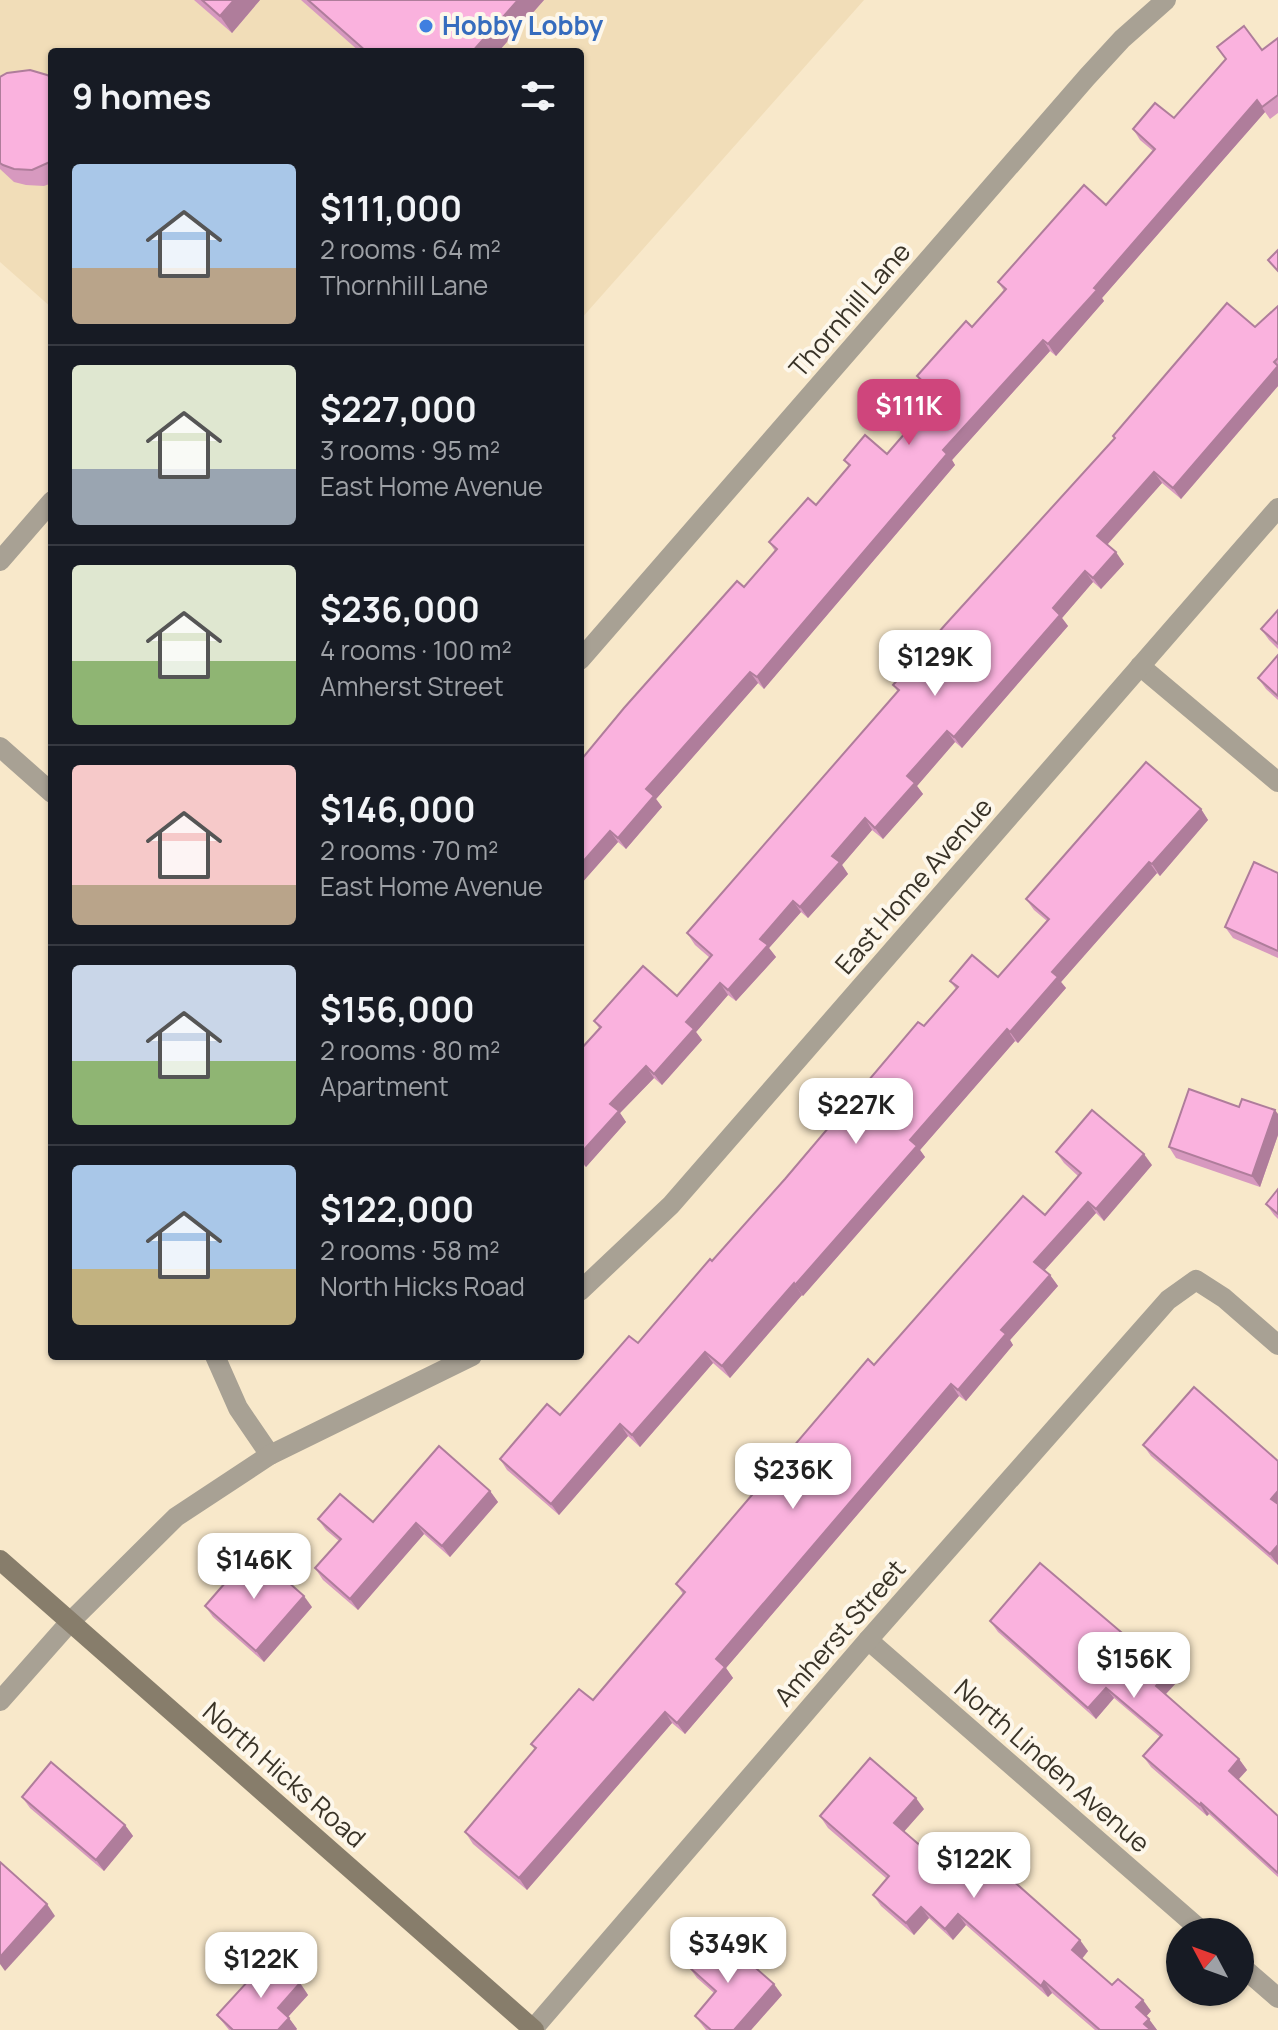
<!DOCTYPE html>
<html lang="en">
<head>
<meta charset="utf-8">
<style>
  :root { --surface:#171b24; --page:#20242c; --text:#f1f3f6; --muted:#9ea1a6; --line:#363941; --accent:#cf457c }
  body { margin:0; font-family:Manrope,sans-serif; background:var(--page); color:var(--text); height:100vh; display:flex; flex-direction:column; font-size:30px; white-space:nowrap }
  * { box-sizing:border-box; margin:0 }
  p { font-size:26px; color:var(--muted) }
  .icon { flex:none; width:44px; height:44px; fill:none; stroke:currentColor; stroke-width:2; stroke-linecap:round; stroke-linejoin:round }
  .map { position:relative; flex:1; overflow:hidden }
  .panel { position:absolute; left:48px; top:48px; width:536px; height:1312px; display:flex; flex-direction:column; background:var(--surface); border-radius:8px; box-shadow:0 2px 6px #0004 }
  .panel>* { flex:none }
  .needle { width:52px; rotate:311deg }
  .buttons { position:absolute; left:1166px; top:1918px; display:grid; gap:16px }
  .buttons a { display:grid; place-items:center; width:88px; height:88px; border-radius:50%; background:var(--surface); box-shadow:0 2px 6px #0004; font-size:40px }
  .price { position:absolute; translate:-50% -68px; padding:0 18px; border-radius:16px; background:#fff; color:#222; font-size:26px; line-height:52px; filter:drop-shadow(0 2px 4px #0008) }
  .price::after { content:''; position:absolute; left:50%; top:48px; width:24px; height:18px; margin-left:-12px; background:inherit; clip-path:polygon(0 0,100% 0,50% 100%) }
  .price.on { background:var(--accent); color:#fff }
  ul { padding:0; list-style:none }
  li { display:flex; align-items:center; gap:24px; height:200px; padding:0 24px }
  li+li { border-top:2px solid var(--line) }
  li span { display:grid; place-items:center; flex:none; width:224px; height:160px; border-radius:8px; color:#555 }
  li>.icon { margin-inline-start:auto }
  span .icon { width:96px; height:96px; fill:#fffc; stroke-width:1 }
  li b { font-size:34px }
  h2 { display:flex; justify-content:space-between; align-items:center; height:96px; padding:0 24px; font-size:34px }
  .map>svg:first-child { display:block }
  .built { fill:#f1ddb8 }
  .lines { fill:none; stroke-linecap:round; stroke-linejoin:round }
  .minor { stroke:#a8a194; stroke-width:20 }
  .secondary { stroke:#877d6b; stroke-width:20 }
  .wall { fill:#d799bf }
  .shaded-wall { fill:#af7d9b }
  .building { fill:#fab2de; stroke:#af7d9b; stroke-width:2 }
  .shop-dot { fill:#3f7fe0; stroke:#fdf7eb; stroke-width:3 }
  .labels { text-anchor:middle; stroke-width:8; stroke-linejoin:round; paint-order:stroke }
  .shop-label { font-size:26px; font-weight:bold; fill:#366cbe; stroke:#fdf7eb; text-anchor:start }
  .street-label { font-size:26px; fill:#393327; stroke:#fdf7eb }
</style>
</head>
<body>
<div class="map">
<svg width="1278" height="2030" viewBox="0 0 1278 2030">
  <rect width="100%" height="100%" fill="#f8e8ca"/>
  <!-- built -->
  <polygon class="built" points="0,0 864,0 580,320 580,52 52,52 52,308 0,262"/>
  <g class="lines">
    <!-- minor -->
    <g class="minor">
      <polyline points="0,561 52,501"/>
      <polyline points="580,660 1087,77 1122,39 1166,0"/>
      <polyline points="1140,666 1278,782"/>
      <polyline points="0,747 52,793"/>
      <polyline points="580,1291 671,1205 1278,508"/>
      <polyline points="215,1356 238,1408 270,1455"/>
      <polyline points="868,1640 1203,1932"/>
      <polyline points="0,1701 70,1622 176,1517 270,1455 472,1356"/>
      <polyline points="1240,1965 1278,1998"/>
      <polyline points="533,2029 868,1640 1168,1300 1196,1280 1224,1298 1278,1345"/>
    </g>
    <!-- secondary -->
    <polyline class="secondary" points="0,1560 534,2030"/>
  </g>
  <!-- wall -->
  <g class="wall">
    <polygon points="194,0 260,0 232,33"/>
    <polygon points="301,0 544,0 498,52 360,52"/>
    <polygon points="1278,38 1278,113 1270,119 1265,112 1102,298 1104,301 1056,356 1050,351 952,460 955,465 764,689 758,683 656,799 662,807 626,849 618,842 580,885 744,587 775,551 769,542 816,505 849,467 844,460 887,454 936,397 925,387 917,376 972,327 1004,291 998,282 1106,205 1153,151 1140,140 1133,129 1174,118"/>
    <polygon points="0,77 52,78 52,183 44,186 26,185 14,182 0,169"/>
    <polygon points="1278,306 1278,386 1181,499 1162,483 1107,545 1124,564 1101,589 1093,582 1062,618 1068,626 962,748 955,742 917,786 923,794 883,839 872,830 842,865 848,874 808,918 801,912 769,948 776,957 736,1001 728,995 696,1032 702,1040 662,1085 654,1078 620,1113 626,1122 586,1167 580,1161 580,1050 599,1028 594,1021 677,996 710,958 695,945 687,933 898,692 893,685 1115,439 1113,436 1255,327"/>
    <polygon points="1278,610 1278,649 1269,640 1261,629"/>
    <polygon points="1278,655 1278,700 1266,689 1258,678"/>
    <polygon points="1201,809 1208,820 1160,876 1157,873 1061,982 1066,988 1018,1043 1015,1041 920,1150 925,1157 803,1296 802,1295 730,1378 713,1363 640,1447 628,1436 559,1515 507,1470 500,1459 560,1415 638,1343 956,989 950,981 998,977 1047,921 1034,910 1026,899"/>
    <polygon points="1278,873 1278,958 1233,938 1225,927"/>
    <polygon points="1239,1107 1278,1114 1278,1135 1260,1187 1176,1158 1169,1147"/>
    <polygon points="1056,1152 1152,1165 1104,1221 1096,1213 1044,1271 1050,1275 1058,1286 1010,1340 1013,1345 966,1401 959,1396 726,1668 733,1678 685,1734 672,1723 527,1890 473,1844 465,1832 535,1750 531,1744 593,1700 683,1594 676,1584 874,1365 1045,1215 1078,1176 1064,1163"/>
    <polygon points="1278,1189 1278,1219 1274,1215 1266,1204"/>
    <polygon points="1143,1445 1278,1461 1278,1565 1151,1456"/>
    <polygon points="490,1491 498,1502 450,1557 424,1534 358,1610 323,1580 315,1568 339,1541 326,1530 318,1519 373,1522"/>
    <polygon points="205,1606 312,1607 264,1662 213,1617"/>
    <polygon points="990,1621 1176,1683 1165,1695 1239,1759 1247,1770 1238,1780 1278,1816 1278,1877 1209,1814 1207,1816 1151,1767 1143,1756 1160,1737 1114,1698 1096,1719 998,1632"/>
    <polygon points="22,1797 125,1825 133,1836 104,1871 30,1808"/>
    <polygon points="924,1809 904,1831 945,1867 1088,1951 1082,1959 1112,1985 1151,2011 1146,2016 1157,2030 1095,2030 1052,1993 1048,1997 966,1925 953,1940 929,1918 914,1935 881,1906 873,1895 887,1879 828,1828 820,1816"/>
    <polygon points="689,1967 782,1995 751,2030 706,2030 695,2016 714,1993 697,1978"/>
    <polygon points="300,1983 308,1995 288,2017 297,2029 296,2030 229,2030 217,2015"/>
  </g>
  <!-- shaded-wall -->
  <g class="shaded-wall">
    <polygon points="234,0 260,0 232,33 220,16"/>
    <polygon points="518,0 544,0 498,52 472,52"/>
    <polygon points="1257,100 1265,112 1102,298 1104,301 1056,356 1048,344 1094,288"/>
    <polygon points="1043,340 1050,351 952,460 955,465 764,689 757,677 943,450"/>
    <polygon points="1278,366 1278,386 1181,499 1173,488"/>
    <polygon points="1154,472 1162,483 1105,547 1097,536"/>
    <polygon points="1116,552 1124,564 1101,589 1093,578"/>
    <polygon points="1085,571 1093,582 1062,618 1068,626 962,748 954,737 1053,608"/>
    <polygon points="750,672 758,683 656,799 662,807 626,849 618,838 646,789"/>
    <polygon points="947,731 955,742 917,786 923,794 883,839 875,828 907,776"/>
    <polygon points="1201,809 1208,820 1160,876 1152,864"/>
    <polygon points="865,818 872,830 842,865 848,874 808,918 800,907 832,856"/>
    <polygon points="610,831 618,842 580,885 580,865"/>
    <polygon points="1149,862 1157,873 1061,982 1066,988 1018,1043 1010,1032 1052,972"/>
    <polygon points="793,901 801,912 769,948 776,957 736,1001 728,990 760,939"/>
    <polygon points="720,983 728,995 696,1032 702,1040 662,1085 654,1074 686,1022"/>
    <polygon points="1007,1029 1015,1041 920,1150 925,1157 803,1296 795,1285 910,1140"/>
    <polygon points="646,1066 654,1078 620,1113 626,1122 586,1167 580,1158 580,1154 610,1104"/>
    <polygon points="1275,1110 1278,1114 1278,1135 1260,1187 1252,1176"/>
    <polygon points="1144,1154 1152,1165 1104,1221 1096,1209"/>
    <polygon points="1088,1202 1096,1213 1042,1273 1034,1262"/>
    <polygon points="1050,1275 1058,1286 1010,1340 1013,1345 966,1401 958,1390 1001,1330"/>
    <polygon points="794,1283 802,1295 730,1378 722,1366"/>
    <polygon points="705,1352 713,1363 640,1447 632,1435"/>
    <polygon points="951,1384 959,1396 726,1668 733,1678 685,1734 677,1723 716,1659"/>
    <polygon points="620,1424 628,1436 559,1515 551,1504"/>
    <polygon points="490,1491 498,1502 450,1557 442,1546"/>
    <polygon points="1278,1491 1278,1508 1271,1499"/>
    <polygon points="416,1523 424,1534 358,1610 350,1599"/>
    <polygon points="1278,1545 1278,1565 1270,1554"/>
    <polygon points="304,1596 312,1607 264,1662 256,1651"/>
    <polygon points="1168,1672 1176,1683 1163,1697 1156,1686"/>
    <polygon points="1106,1688 1114,1698 1096,1719 1088,1708"/>
    <polygon points="665,1712 672,1723 527,1890 519,1878"/>
    <polygon points="1239,1759 1247,1770 1236,1782 1229,1771"/>
    <polygon points="916,1798 924,1809 902,1834 894,1823"/>
    <polygon points="1201,1803 1209,1814 1207,1816 1200,1805"/>
    <polygon points="125,1825 133,1836 104,1871 96,1860"/>
    <polygon points="47,1904 55,1916 5,1971 0,1964 0,1957"/>
    <polygon points="921,1907 929,1918 914,1935 906,1923"/>
    <polygon points="958,1914 966,1925 953,1940 945,1929"/>
    <polygon points="1080,1940 1088,1951 1080,1961 1072,1950"/>
    <polygon points="1044,1981 1052,1993 1048,1997 1041,1986"/>
    <polygon points="300,1983 308,1995 286,2019 278,2008"/>
    <polygon points="774,1984 782,1995 751,2030 734,2030"/>
    <polygon points="1143,2000 1151,2011 1144,2019 1136,2007"/>
    <polygon points="289,2018 297,2029 296,2030 278,2030"/>
    <polygon points="1149,2019 1157,2030 1148,2030 1144,2024"/>
  </g>
  <!-- building -->
  <g class="building">
    <polygon points="202,0 234,0 220,16"/>
    <polygon points="308,0 518,0 472,52 367,52"/>
    <polygon points="1244,26 1262,50 1278,38 1278,95 1262,107 1257,100 1094,288 1097,290 1048,344 1043,340 943,450 947,454 757,677 750,672 646,789 654,796 618,838 610,831 580,865 580,761 624,708 737,581 744,587 777,549 769,542 808,498 816,505 850,465 844,460 865,435 887,454 938,395 917,376 966,321 972,327 1006,289 998,282 1084,185 1106,205 1155,149 1133,129 1155,103 1174,118 1226,59 1217,47"/>
    <polygon points="30,70 47,75 52,78 52,161 32,170 14,169 3,165 0,163 0,77 7,73"/>
    <polygon points="1278,250 1278,271 1268,260"/>
    <polygon points="1227,303 1255,327 1278,306 1278,358 1274,362 1278,366 1173,488 1154,472 1097,536 1116,552 1093,578 1085,571 1053,608 1060,615 954,737 947,731 907,776 915,783 875,828 865,818 832,856 840,862 800,907 793,901 760,939 768,945 728,990 720,983 686,1022 694,1029 654,1074 646,1066 610,1104 619,1111 580,1154 580,1050 601,1027 594,1021 643,966 677,996 712,955 687,933 899,690 893,685 945,625 1115,438 1113,436"/>
    <polygon points="1278,610 1278,644 1261,629"/>
    <polygon points="1278,655 1278,696 1258,678"/>
    <polygon points="1146,762 1201,809 1152,864 1149,862 1052,972 1058,977 1010,1032 1007,1029 910,1140 917,1146 795,1285 794,1283 722,1366 705,1352 632,1435 620,1424 551,1504 500,1459 547,1404 560,1415 629,1336 638,1343 710,1259 712,1261 785,1179 918,1022 924,1026 958,987 950,981 972,955 998,977 1049,919 1026,899"/>
    <polygon points="1254,862 1278,873 1278,951 1225,927"/>
    <polygon points="1189,1089 1239,1107 1242,1099 1275,1110 1252,1176 1169,1147"/>
    <polygon points="1092,1110 1144,1154 1096,1209 1088,1202 1034,1262 1050,1275 1001,1330 1006,1334 958,1390 951,1384 716,1659 725,1667 677,1723 665,1712 519,1878 465,1832 536,1748 531,1744 579,1689 593,1700 685,1592 676,1584 868,1359 874,1365 1023,1196 1045,1215 1081,1173 1056,1152"/>
    <polygon points="1278,1189 1278,1214 1266,1204"/>
    <polygon points="1194,1387 1278,1461 1278,1491 1271,1499 1278,1504 1278,1545 1270,1554 1143,1445"/>
    <polygon points="439,1446 490,1491 442,1546 416,1523 350,1599 315,1568 341,1539 318,1519 340,1494 373,1522"/>
    <polygon points="253,1551 304,1596 256,1651 205,1606"/>
    <polygon points="1040,1563 1168,1672 1156,1686 1239,1759 1229,1771 1278,1816 1278,1873 1201,1803 1200,1805 1143,1756 1162,1735 1106,1688 1088,1708 990,1621"/>
    <polygon points="870,1758 916,1798 894,1823 945,1867 968,1841 1080,1940 1072,1950 1112,1985 1118,1979 1143,2000 1136,2007 1149,2019 1144,2024 1151,2030 1100,2030 1044,1981 1041,1986 958,1914 945,1929 921,1907 906,1923 873,1895 889,1876 820,1816"/>
    <polygon points="51,1762 125,1825 96,1860 22,1797"/>
    <polygon points="0,1862 47,1904 0,1957"/>
    <polygon points="717,1934 774,1984 734,2030 711,2030 695,2016 716,1991 689,1967"/>
    <polygon points="271,1956 300,1983 278,2008 289,2018 278,2030 233,2030 217,2015"/>
  </g>
  <!-- markers -->
  <circle class="shop-dot" cx="426" cy="26" r="8"/>
  <g class="labels">
    <!-- shop labels -->
    <g class="shop-label">
      <text x="442" y="35">Hobby Lobby</text>
    </g>
    <!-- street labels -->
    <g class="street-label">
      <text transform="translate(850 310) rotate(-49)" y="9">Thornhill Lane</text>
      <text transform="translate(914 886) rotate(-49)" y="9">East Home Avenue</text>
      <text transform="translate(840 1633) rotate(-49)" y="9">Amherst Street</text>
      <text transform="translate(1052 1766) rotate(41)" y="9">North Linden Avenue</text>
      <text transform="translate(284 1775) rotate(41)" y="9">North Hicks Road</text>
    </g>
  </g>
</svg>
<div class="buttons">
<a><svg class="needle" viewBox="-14 -14 28 28"><path d="M0-13l5 13h-10z" fill="#e53935"/><path d="M0 13l5-13h-10z" fill="#9ea1a6"/></svg></a>
</div>
<b class="price on" style="left:909px;top:447px">$111K</b>
<b class="price" style="left:935px;top:698px">$129K</b>
<b class="price" style="left:856px;top:1146px">$227K</b>
<b class="price" style="left:793px;top:1511px">$236K</b>
<b class="price" style="left:254px;top:1601px">$146K</b>
<b class="price" style="left:1134px;top:1700px">$156K</b>
<b class="price" style="left:974px;top:1900px">$122K</b>
<b class="price" style="left:728px;top:1985px">$349K</b>
<b class="price" style="left:261px;top:2000px">$122K</b>
<section class="panel">
<h2>9 homes<svg class="icon" aria-label="filters" viewBox="0 0 24 24"><path d="M4 7h16M4 17h16"/><circle cx="9" cy="7" r="2"/><circle cx="15" cy="17" r="2"/></svg></h2>
<ul>
<li><span style="background:linear-gradient(#a9c7e8 65%,#b9a48a 0)"><svg class="icon" aria-label="home" viewBox="0 0 24 24"><path d="M3 11l9-7 9 7M6 9v11h12V9"/></svg></span><div><b>$111,000</b><p>2 rooms · 64 m²</p><p>Thornhill Lane</p></div></li>
<li><span style="background:linear-gradient(#dfe7d0 65%,#9aa5b1 0)"><svg class="icon" aria-label="home" viewBox="0 0 24 24"><path d="M3 11l9-7 9 7M6 9v11h12V9"/></svg></span><div><b>$227,000</b><p>3 rooms · 95 m²</p><p>East Home Avenue</p></div></li>
<li><span style="background:linear-gradient(#dfe7d0 60%,#8fb573 0)"><svg class="icon" aria-label="home" viewBox="0 0 24 24"><path d="M3 11l9-7 9 7M6 9v11h12V9"/></svg></span><div><b>$236,000</b><p>4 rooms · 100 m²</p><p>Amherst Street</p></div></li>
<li><span style="background:linear-gradient(#f6c9c9 75%,#b9a48a 0)"><svg class="icon" aria-label="home" viewBox="0 0 24 24"><path d="M3 11l9-7 9 7M6 9v11h12V9"/></svg></span><div><b>$146,000</b><p>2 rooms · 70 m²</p><p>East Home Avenue</p></div></li>
<li><span style="background:linear-gradient(#c9d6e8 60%,#8fb573 0)"><svg class="icon" aria-label="home" viewBox="0 0 24 24"><path d="M3 11l9-7 9 7M6 9v11h12V9"/></svg></span><div><b>$156,000</b><p>2 rooms · 80 m²</p><p>Apartment</p></div></li>
<li><span style="background:linear-gradient(#a9c7e8 65%,#c2b280 0)"><svg class="icon" aria-label="home" viewBox="0 0 24 24"><path d="M3 11l9-7 9 7M6 9v11h12V9"/></svg></span><div><b>$122,000</b><p>2 rooms · 58 m²</p><p>North Hicks Road</p></div></li>
</ul>
</section>
</div>
</body>
</html>
